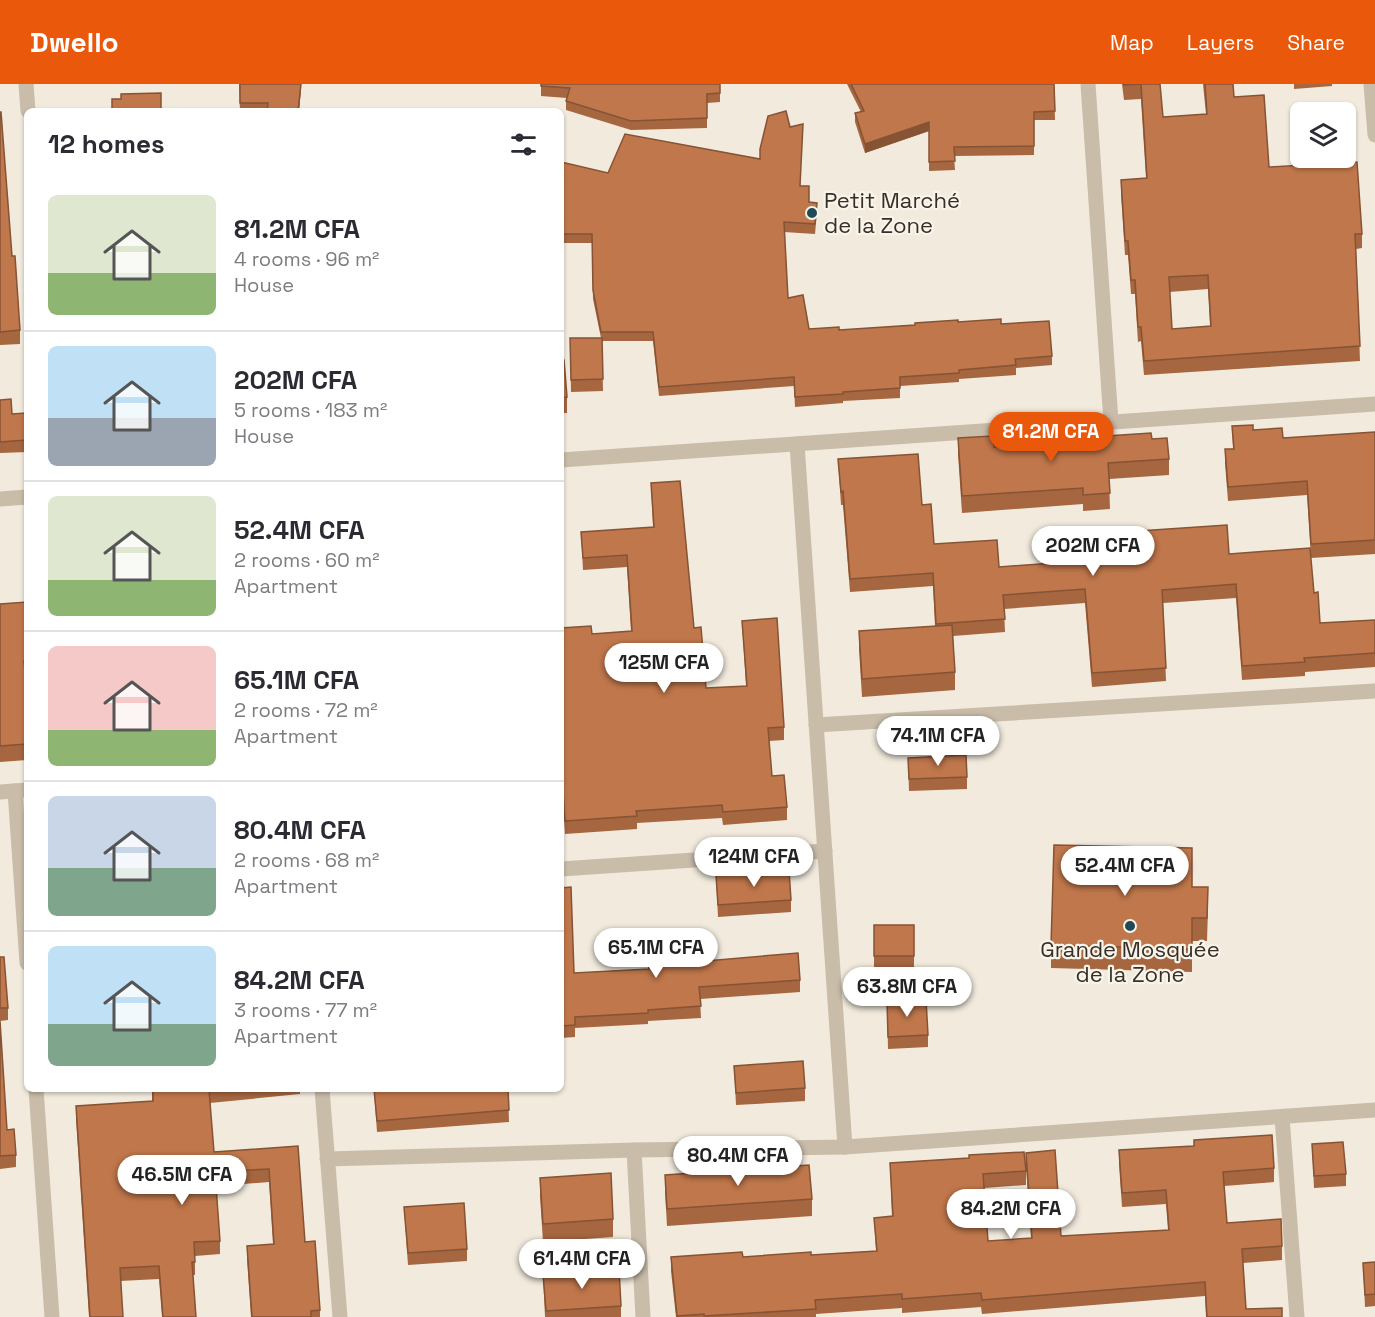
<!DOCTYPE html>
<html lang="en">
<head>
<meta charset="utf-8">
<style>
  :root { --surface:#fff; --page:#f7f7f7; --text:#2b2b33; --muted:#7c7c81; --line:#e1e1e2; --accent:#ea580c }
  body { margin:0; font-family:"Space Grotesk",sans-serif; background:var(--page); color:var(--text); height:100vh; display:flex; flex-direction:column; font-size:22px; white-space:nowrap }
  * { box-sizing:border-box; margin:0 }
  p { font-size:20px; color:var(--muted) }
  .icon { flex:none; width:33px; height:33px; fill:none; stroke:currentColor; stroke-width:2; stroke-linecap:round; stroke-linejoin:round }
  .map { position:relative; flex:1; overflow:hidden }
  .details { position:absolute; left:24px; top:24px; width:540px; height:984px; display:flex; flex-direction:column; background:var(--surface); border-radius:9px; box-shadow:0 2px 4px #0004 }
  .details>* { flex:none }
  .tools { position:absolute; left:1290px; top:18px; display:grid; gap:12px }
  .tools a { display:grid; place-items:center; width:66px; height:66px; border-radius:9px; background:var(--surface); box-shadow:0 2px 4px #0004; font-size:30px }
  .price { position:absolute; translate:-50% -51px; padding:0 14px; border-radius:21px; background:#fff; color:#222; font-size:20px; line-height:39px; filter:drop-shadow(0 2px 3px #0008) }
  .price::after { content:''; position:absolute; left:50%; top:36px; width:18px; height:14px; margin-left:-9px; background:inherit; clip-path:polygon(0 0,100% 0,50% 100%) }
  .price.selected { background:var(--accent); color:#fff }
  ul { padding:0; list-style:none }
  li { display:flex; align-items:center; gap:18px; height:150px; padding:0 24px }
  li+li { border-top:2px solid var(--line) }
  li span { display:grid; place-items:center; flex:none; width:168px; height:120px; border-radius:9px; color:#555 }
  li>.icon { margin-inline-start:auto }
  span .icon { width:72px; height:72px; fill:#fffc; stroke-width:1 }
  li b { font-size:26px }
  h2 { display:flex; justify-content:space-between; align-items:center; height:72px; padding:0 24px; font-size:26px }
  header { display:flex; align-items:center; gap:36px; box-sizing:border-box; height:84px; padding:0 30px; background:var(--accent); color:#fff }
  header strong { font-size:28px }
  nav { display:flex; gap:33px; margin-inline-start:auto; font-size:21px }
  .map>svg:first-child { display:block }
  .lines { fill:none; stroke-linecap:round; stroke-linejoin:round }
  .street { stroke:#c9bca9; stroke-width:15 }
  .wall { fill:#a56640; fill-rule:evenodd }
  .shaded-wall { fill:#865334 }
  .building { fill:#c0774b; stroke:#865334; stroke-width:1.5; fill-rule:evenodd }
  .poi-dot { fill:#204b56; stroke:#f9f4e9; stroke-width:2 }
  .labels { text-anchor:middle; stroke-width:4.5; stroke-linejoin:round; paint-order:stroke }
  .poi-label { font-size:22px; fill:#362f29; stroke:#f9f4e9; text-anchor:start }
</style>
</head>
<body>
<header>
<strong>Dwello</strong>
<nav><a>Map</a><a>Layers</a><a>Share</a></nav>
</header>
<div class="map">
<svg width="1375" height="1233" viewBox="0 0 1375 1233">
  <rect width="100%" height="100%" fill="#f1eadd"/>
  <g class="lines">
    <!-- street -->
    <g class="street">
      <polyline points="26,0 28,27"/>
      <polyline points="1088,0 1111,338"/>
      <polyline points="1371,0 1375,51"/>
      <polyline points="797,360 845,1063"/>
      <polyline points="561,376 1375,320"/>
      <polyline points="0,415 27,413"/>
      <polyline points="816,641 1375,607"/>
      <polyline points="15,707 27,879"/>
      <polyline points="0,708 27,706"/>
      <polyline points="561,785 825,767"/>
      <polyline points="36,1005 52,1233"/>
      <polyline points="322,1005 340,1233"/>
      <polyline points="1282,1033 1297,1233"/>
      <polyline points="634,1066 643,1233"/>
      <polyline points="327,1075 634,1066 845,1063 1375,1026"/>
    </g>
  </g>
  <!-- wall -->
  <g class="wall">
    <polygon points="239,0 301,7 299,27 240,27"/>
    <polygon points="541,0 720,0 720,18 707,19 707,44 631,46 566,26 566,17 567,14 541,12"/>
    <polygon points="847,0 1054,0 1055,36 1034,36 1034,71 954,72 955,86 929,87 929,47 865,69 855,38 855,29 861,28"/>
    <path d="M1122 0H1160L1163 33 1206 30 1203 0H1233L1234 13 1269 83 1362 150V164L1356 165 1360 277 1144 291 1141 257 1138 258 1135 210H1131L1128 171H1125L1121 110V96L1146 94 1141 15 1124 16ZM1208 205 1210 242 1172 245 1169 208Z"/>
    <polygon points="1294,0 1332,0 1332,2 1294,5"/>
    <polygon points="0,28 12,172 20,246 20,260 0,261"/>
    <polygon points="561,78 608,89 800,102 809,118 817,128 815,150 784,148 788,214 809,245 839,246 958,238 1001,240 1052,272 1052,281 1016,284 1016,291 959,295 959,298 900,302 900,314 843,317 843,319 795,323 794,302 659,312 653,257 602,257 603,307 571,308 570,254 601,254 593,215 592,159 561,159"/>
    <polygon points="561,276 567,313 567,329 561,329"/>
    <polygon points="0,316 27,350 27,368 0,369"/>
    <polygon points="1232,342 1283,354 1375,348 1375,470 1311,474 1307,411 1228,417 1225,379 1225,365 1233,365"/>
    <polygon points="958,354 994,363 1152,355 1169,375 1169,391 1109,395 1110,425 1083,427 1083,420 962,429 958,370"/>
    <polygon points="838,375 922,421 934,460 999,483 1080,478 1079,451 1229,470 1314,509 1320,539 1375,536 1375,583 1305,588 1305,592 1242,596 1236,514 1163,519 1166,597 1092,603 1085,519 1004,525 1005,548 953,552 955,588 955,606 862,613 859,565 859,547 935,542 933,502 850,508 843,421 841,421"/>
    <polygon points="651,399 694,544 706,604 746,602 742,537 784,643 784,656 769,657 772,692 787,723 787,736 723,741 722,734 637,739 637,745 565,750 561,691 561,544 592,550 631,547 627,483 583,486 581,448 653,443"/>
    <polygon points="27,518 27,593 26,594 27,611 27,676 0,678 0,520"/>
    <polygon points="908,674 967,693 967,705 909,707"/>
    <polygon points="716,791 791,816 791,828 718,833"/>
    <polygon points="1192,803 1208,826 1207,857 1192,857 1192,888 1051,884 1051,861"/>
    <polygon points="561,804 574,889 648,885 647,866 682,879 800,896 800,908 700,915 701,934 648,937 648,940 575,944 575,953 561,954"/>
    <rect x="874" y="841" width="40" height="43"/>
    <polygon points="0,873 8,924 8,936 0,937 7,1046 16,1071 16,1083 0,1085"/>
    <polygon points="887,917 928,951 928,963 888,965"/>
    <polygon points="734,982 805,1004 805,1017 736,1021"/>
    <polygon points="152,1005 300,1005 300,1010 210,1019 214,1068 298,1062 305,1158 320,1226 320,1233 251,1233 247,1175 247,1162 273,1160 269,1098 216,1102 220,1157 220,1170 195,1172 195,1191 193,1191 196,1233 162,1233 159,1195 120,1197 123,1233 89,1233 76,1035 76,1022 152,1017"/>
    <polygon points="355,1005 508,1005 509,1038 377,1048 374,1006 355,1007"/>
    <polygon points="1312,1060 1346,1090 1346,1102 1314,1104"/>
    <polygon points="1119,1066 1274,1084 1274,1098 1224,1102 1227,1139 1282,1162 1282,1176 1243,1179 1246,1225 1282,1233 1206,1233 1205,1212 982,1230 981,1223 902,1229 902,1224 816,1230 816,1233 676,1233 671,1187 671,1173 743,1173 811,1171 876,1167 874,1134 892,1133 890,1079 1026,1087 1026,1101 984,1104 988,1157 1031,1154 1026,1083 1026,1069 1061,1152 1168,1146 1166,1120 1122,1123 1119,1080"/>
    <polygon points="665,1091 812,1115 812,1132 667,1142 665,1108"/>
    <polygon points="540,1094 613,1135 613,1153 543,1158 540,1112"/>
    <polygon points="404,1123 467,1165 467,1177 408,1181"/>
    <polygon points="1375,1178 1375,1222 1365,1223 1363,1179"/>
    <polygon points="543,1190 621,1222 621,1233 545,1233"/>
  </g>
  <!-- shaded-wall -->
  <g class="shaded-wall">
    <polygon points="301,0 299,27 298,27"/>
    <polygon points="929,38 929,47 865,69 865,60"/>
  </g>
  <!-- building -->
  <g class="building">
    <polygon points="240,0 301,0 298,27 267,27 268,19 240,19"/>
    <polygon points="541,0 720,0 720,9 707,10 707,34 631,37 566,17 570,4 541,2"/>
    <polygon points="851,0 1054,0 1055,27 1034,28 1034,62 954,63 955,77 929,78 929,38 865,60 855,29 864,27"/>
    <path d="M1123 0H1160L1163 33 1207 30 1205 0H1233L1234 13 1264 11 1269 83 1357 78 1362 150H1355L1360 262 1144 277 1141 243H1138L1135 196H1131L1128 157H1125L1121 96 1147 94 1141 0 1124 1ZM1208 191 1211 242 1172 245 1169 193Z"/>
    <polygon points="161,9 161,27 112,27 112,15 121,15 121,10"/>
    <polygon points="786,27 790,43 803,40 800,102 809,102 809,118 817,119 815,140 784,138 788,214 803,211 809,245 839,243 839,246 915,241 915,239 958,236 958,238 1001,235 1001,240 1049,237 1052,272 1015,275 1016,281 959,286 959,289 900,293 900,304 843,308 843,310 795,313 794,293 659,303 653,248 601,248 593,206 592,150 561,150 561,78 608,89 625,50 760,75 760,65 768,32"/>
    <polygon points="0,28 1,28 12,172 15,172 20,246 0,248"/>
    <polygon points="570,254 602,254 603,295 571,296"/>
    <polygon points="561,276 564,276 567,313 561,314"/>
    <polygon points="11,315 12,330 26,329 27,356 0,358 0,316"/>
    <polygon points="1253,341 1253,346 1282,344 1283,354 1375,348 1375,456 1311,460 1307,397 1228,403 1225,365 1234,365 1232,342"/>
    <polygon points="1151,349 1152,355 1167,354 1169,375 1108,379 1110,409 1083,411 1083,404 962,412 958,354 993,352 994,363 1076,357 1076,354"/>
    <polygon points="918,370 922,421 931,420 934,460 997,456 999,483 1081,477 1079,451 1227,441 1229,470 1310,464 1314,509 1318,508 1320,539 1375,536 1375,569 1304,574 1305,578 1242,582 1236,500 1162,506 1166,584 1092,589 1085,505 1003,511 1005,535 936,540 933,489 850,495 843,407 841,408 838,375"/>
    <polygon points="680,397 694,544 701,543 706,604 747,602 742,537 777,534 784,643 768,644 772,692 784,691 787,723 723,728 722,721 636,727 637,732 565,737 561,678 561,544 591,542 592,550 632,547 627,471 583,474 581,448 654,443 651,399"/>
    <polygon points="27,518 27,577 24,577 27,611 27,660 0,662 0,520"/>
    <polygon points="952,541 955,588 862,595 859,547"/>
    <polygon points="966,671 967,693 909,695 908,674"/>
    <polygon points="1054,761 1192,764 1192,803 1208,803 1207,834 1192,834 1192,865 1051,861"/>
    <polygon points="789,786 791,816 718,821 716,791"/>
    <polygon points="571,803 574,889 649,885 647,866 681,863 682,879 798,869 800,896 699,903 701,922 648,926 648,929 575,933 575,941 561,942 561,804"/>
    <rect x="874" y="841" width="40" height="31"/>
    <polygon points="0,873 4,873 8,924 0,924"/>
    <polygon points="926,915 928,951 888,953 887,917"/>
    <polygon points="0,937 7,1046 14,1045 16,1071 0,1072"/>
    <polygon points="803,977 805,1004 736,1009 734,982"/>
    <polygon points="153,1005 219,1005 209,1006 214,1068 298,1062 305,1158 315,1157 320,1226 311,1227 311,1233 252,1233 247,1162 274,1160 269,1085 215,1088 220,1157 194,1158 195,1178 192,1178 196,1233 163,1233 159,1182 120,1184 123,1233 90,1233 76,1022 153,1017"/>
    <polygon points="374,1005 508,1005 509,1026 377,1037"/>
    <polygon points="1272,1051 1274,1084 1223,1088 1227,1139 1281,1135 1282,1162 1242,1165 1246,1225 1282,1224 1282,1233 1207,1233 1205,1198 982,1216 981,1209 902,1215 902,1210 815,1216 816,1225 704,1232 704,1230 677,1232 671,1173 742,1168 743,1173 811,1168 811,1171 877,1167 874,1134 893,1132 890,1079 969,1074 969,1071 1024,1068 1026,1087 983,1090 988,1157 1032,1154 1026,1069 1055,1066 1061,1152 1169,1146 1166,1106 1122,1109 1119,1066 1194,1062 1194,1056"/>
    <polygon points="1343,1058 1346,1090 1314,1092 1312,1060"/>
    <polygon points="809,1081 812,1115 667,1125 665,1091"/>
    <polygon points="611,1089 613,1135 543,1140 540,1094"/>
    <polygon points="464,1119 467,1165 408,1169 404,1123"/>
    <polygon points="1375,1178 1375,1210 1365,1211 1363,1179"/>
    <polygon points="619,1185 621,1222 546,1227 543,1190"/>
  </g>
  <!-- markers -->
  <g class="poi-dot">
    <circle cx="812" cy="129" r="6"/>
    <circle cx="1130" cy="842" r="6"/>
  </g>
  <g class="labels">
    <!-- poi labels -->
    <g class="poi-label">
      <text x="824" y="124">Petit Marché<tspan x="824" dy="25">de la Zone</tspan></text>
      <text x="1130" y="873" text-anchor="middle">Grande Mosquée<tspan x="1130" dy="25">de la Zone</tspan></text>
    </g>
  </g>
</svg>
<div class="tools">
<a><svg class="icon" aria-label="layers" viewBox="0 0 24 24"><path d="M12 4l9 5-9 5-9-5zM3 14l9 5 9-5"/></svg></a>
</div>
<b class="price selected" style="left:1051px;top:379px">81.2M CFA</b>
<b class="price" style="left:1093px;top:493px">202M CFA</b>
<b class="price" style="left:664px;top:610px">125M CFA</b>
<b class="price" style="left:938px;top:683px">74.1M CFA</b>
<b class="price" style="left:754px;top:804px">124M CFA</b>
<b class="price" style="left:1125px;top:813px">52.4M CFA</b>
<b class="price" style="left:656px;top:895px">65.1M CFA</b>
<b class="price" style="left:907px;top:934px">63.8M CFA</b>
<b class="price" style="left:738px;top:1103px">80.4M CFA</b>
<b class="price" style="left:182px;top:1122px">46.5M CFA</b>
<b class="price" style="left:1011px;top:1156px">84.2M CFA</b>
<b class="price" style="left:582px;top:1206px">61.4M CFA</b>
<section class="details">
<h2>12 homes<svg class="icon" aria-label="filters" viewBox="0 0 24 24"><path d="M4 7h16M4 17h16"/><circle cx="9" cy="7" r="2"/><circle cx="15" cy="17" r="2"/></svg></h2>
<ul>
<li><span style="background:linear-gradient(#dfe7d0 65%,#8fb573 0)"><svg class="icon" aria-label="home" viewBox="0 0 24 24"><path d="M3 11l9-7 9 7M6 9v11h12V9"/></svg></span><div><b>81.2M CFA</b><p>4 rooms · 96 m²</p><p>House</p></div></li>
<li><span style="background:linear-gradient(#bfe0f5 60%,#9aa5b1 0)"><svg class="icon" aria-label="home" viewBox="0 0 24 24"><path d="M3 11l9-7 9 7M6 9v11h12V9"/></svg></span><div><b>202M CFA</b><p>5 rooms · 183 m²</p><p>House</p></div></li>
<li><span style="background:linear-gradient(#dfe7d0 70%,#8fb573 0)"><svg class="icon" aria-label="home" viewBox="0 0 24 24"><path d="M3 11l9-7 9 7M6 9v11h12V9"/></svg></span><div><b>52.4M CFA</b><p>2 rooms · 60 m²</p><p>Apartment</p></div></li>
<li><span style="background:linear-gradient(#f6c9c9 70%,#8fb573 0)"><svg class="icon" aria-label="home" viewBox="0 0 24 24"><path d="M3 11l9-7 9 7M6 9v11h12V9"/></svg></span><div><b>65.1M CFA</b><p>2 rooms · 72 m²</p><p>Apartment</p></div></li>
<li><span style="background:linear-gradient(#c9d6e8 60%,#7fa58c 0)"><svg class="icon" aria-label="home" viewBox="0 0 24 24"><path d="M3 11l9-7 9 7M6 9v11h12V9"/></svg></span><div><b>80.4M CFA</b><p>2 rooms · 68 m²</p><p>Apartment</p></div></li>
<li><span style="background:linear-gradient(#bfe0f5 65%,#7fa58c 0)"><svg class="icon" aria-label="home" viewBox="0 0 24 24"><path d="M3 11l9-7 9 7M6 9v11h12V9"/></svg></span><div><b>84.2M CFA</b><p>3 rooms · 77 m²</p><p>Apartment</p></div></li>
</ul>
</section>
</div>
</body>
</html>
